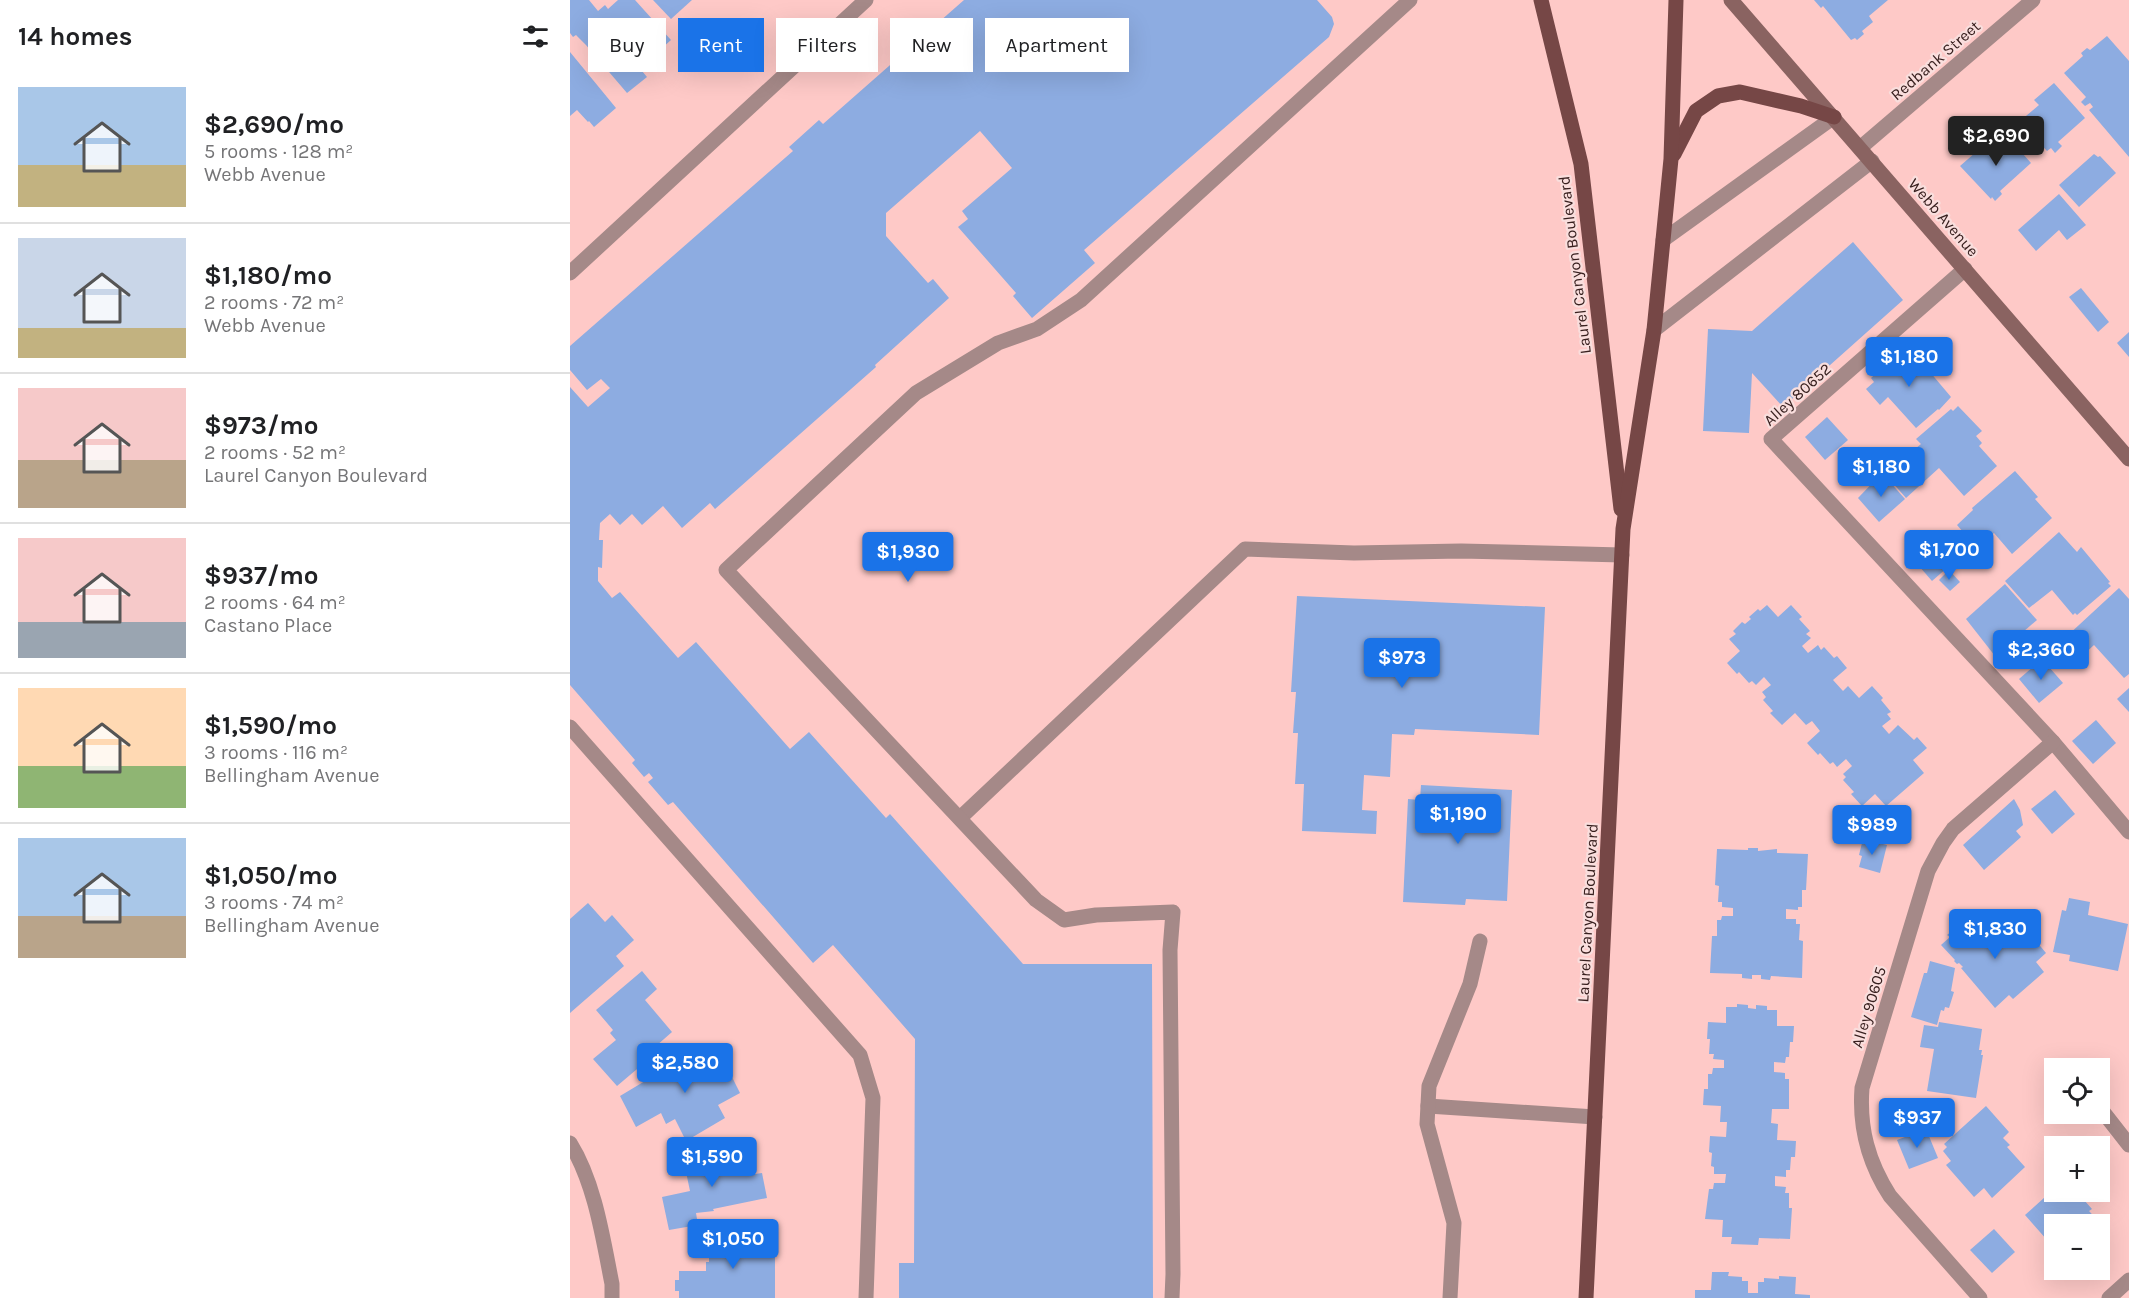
<!DOCTYPE html>
<html lang="en">
<head>
<meta charset="utf-8">
<style>
  :root { --surface:#fff; --page:#f6f6f6; --text:#202124; --muted:#757577; --line:#e0e0e0; --accent:#1a73e8 }
  body { margin:0; font-family:Karla,sans-serif; background:var(--page); color:var(--text); height:100vh; display:flex; flex-direction:column; font-size:22px; white-space:nowrap }
  * { box-sizing:border-box; margin:0 }
  p { font-size:20px; color:var(--muted) }
  .icon { flex:none; width:33px; height:33px; fill:none; stroke:currentColor; stroke-width:2; stroke-linecap:round; stroke-linejoin:round }
  .map { position:relative; flex:1; overflow:hidden }
  .sheet { display:flex; flex-direction:column; background:var(--surface); width:570px }
  .sheet>* { flex:none }
  .banner { position:absolute; left:18px; top:18px; width:570px; height:54px; display:flex; gap:12px }
  .tools { position:absolute; left:1474px; top:1058px; display:grid; gap:12px }
  .tools a { display:grid; place-items:center; width:66px; height:66px; border-radius:0px; background:var(--surface); box-shadow:0 6px 24px #0002; font-size:30px }
  .price { position:absolute; translate:-50% -51px; padding:0 14px; border-radius:6px; background:var(--accent); color:#fff; font-size:20px; line-height:39px; filter:drop-shadow(0 2px 3px #0008) }
  .price::after { content:''; position:absolute; left:50%; top:36px; width:18px; height:14px; margin-left:-9px; background:inherit; clip-path:polygon(0 0,100% 0,50% 100%) }
  .price.selected { background:#222; color:#fff }
  ul { padding:0; list-style:none }
  li { display:flex; align-items:center; gap:18px; height:150px; padding:0 18px }
  li+li { border-top:2px solid var(--line) }
  li span { display:grid; place-items:center; flex:none; width:168px; height:120px; border-radius:0px; color:#555 }
  li>.icon { margin-inline-start:auto }
  span .icon { width:72px; height:72px; fill:#fffc; stroke-width:1 }
  li b { font-size:26px }
  h2 { display:flex; justify-content:space-between; align-items:center; height:72px; padding:0 18px; font-size:26px }
  .tag { padding:0 21px; border-radius:0px; background:var(--surface); box-shadow:0 6px 24px #0002; font-size:21px; line-height:54px }
  .tag.selected { background:var(--accent); color:#fff }
  main { display:flex; flex:1; min-height:0 }
  .map>svg:first-child { display:block }
  .building { fill:#8dace1 }
  .lines { fill:none; stroke-linecap:round; stroke-linejoin:round }
  .lane { stroke:#a58988; stroke-width:15 }
  .street { stroke:#a58988; stroke-width:15 }
  .secondary { stroke:#8a6361; stroke-width:15 }
  .primary { stroke:#764746; stroke-width:15 }
  .labels { text-anchor:middle; stroke-width:4.5; stroke-linejoin:round; paint-order:stroke }
  .street-label { font-size:16px; fill:#38201f; stroke:#f9dedd }
</style>
</head>
<body>
<main>
<section class="sheet">
<h2>14 homes<svg class="icon" aria-label="filters" viewBox="0 0 24 24"><path d="M4 7h16M4 17h16"/><circle cx="9" cy="7" r="2"/><circle cx="15" cy="17" r="2"/></svg></h2>
<ul>
<li><span style="background:linear-gradient(#a9c7e8 65%,#c2b280 0)"><svg class="icon" aria-label="home" viewBox="0 0 24 24"><path d="M3 11l9-7 9 7M6 9v11h12V9"/></svg></span><div><b>$2,690/mo</b><p>5 rooms · 128 m²</p><p>Webb Avenue</p></div></li>
<li><span style="background:linear-gradient(#c9d6e8 75%,#c2b280 0)"><svg class="icon" aria-label="home" viewBox="0 0 24 24"><path d="M3 11l9-7 9 7M6 9v11h12V9"/></svg></span><div><b>$1,180/mo</b><p>2 rooms · 72 m²</p><p>Webb Avenue</p></div></li>
<li><span style="background:linear-gradient(#f6c9c9 60%,#b9a48a 0)"><svg class="icon" aria-label="home" viewBox="0 0 24 24"><path d="M3 11l9-7 9 7M6 9v11h12V9"/></svg></span><div><b>$973/mo</b><p>2 rooms · 52 m²</p><p>Laurel Canyon Boulevard</p></div></li>
<li><span style="background:linear-gradient(#f6c9c9 70%,#9aa5b1 0)"><svg class="icon" aria-label="home" viewBox="0 0 24 24"><path d="M3 11l9-7 9 7M6 9v11h12V9"/></svg></span><div><b>$937/mo</b><p>2 rooms · 64 m²</p><p>Castano Place</p></div></li>
<li><span style="background:linear-gradient(#ffd9b3 65%,#8fb573 0)"><svg class="icon" aria-label="home" viewBox="0 0 24 24"><path d="M3 11l9-7 9 7M6 9v11h12V9"/></svg></span><div><b>$1,590/mo</b><p>3 rooms · 116 m²</p><p>Bellingham Avenue</p></div></li>
<li><span style="background:linear-gradient(#a9c7e8 65%,#b9a48a 0)"><svg class="icon" aria-label="home" viewBox="0 0 24 24"><path d="M3 11l9-7 9 7M6 9v11h12V9"/></svg></span><div><b>$1,050/mo</b><p>3 rooms · 74 m²</p><p>Bellingham Avenue</p></div></li>
</ul>
</section>
<div class="map">
<svg width="1559" height="1298" viewBox="0 0 1559 1298">
  <rect width="100%" height="100%" fill="#fec9c7"/>
  <!-- building -->
  <g class="building">
    <polygon points="0,0 19,0 28,11 35,5 38,9 48,0 65,0 101,40 81,58 79,55 67,65 77,77 57,93 16,45 6,35 3,37 0,33"/>
    <polygon points="83,0 122,0 101,19"/>
    <polygon points="394,0 747,0 762,17 764,24 759,37 514,250 525,263 462,318 443,296 446,293 388,227 398,219 392,211 442,168 410,131 316,213 316,236 358,283 363,279 379,298 305,365 306,367 145,509 140,503 112,528 93,506 72,525 62,514 50,525 40,514 30,523 29,540 33,540 32,568 28,567 28,581 42,598 50,592 108,658 126,642 220,749 239,732 316,818 320,814 453,964 582,964 583,1298 329,1298 329,1263 344,1263 345,1039 263,945 243,963 103,802 98,805 78,782 83,778 79,773 74,777 62,763 65,760 0,685 0,387 18,407 40,388 31,379 17,390 0,370 0,346 223,151 219,147 249,120 253,124"/>
    <polygon points="1244,0 1318,0 1299,16 1303,22 1292,31 1294,34 1287,40 1285,38 1281,40 1253,6 1251,8"/>
    <polygon points="1537,36 1559,61 1559,157 1519,110 1523,107 1520,103 1515,106 1511,102 1516,97 1494,73 1513,56 1511,53 1517,48 1520,50"/>
    <polygon points="0,52 46,108 24,127 19,121 18,122 7,110 0,116"/>
    <polygon points="1484,83 1515,118 1488,142 1492,146 1485,153 1481,148 1477,151 1450,121 1469,105 1464,100"/>
    <polygon points="1436,135 1461,163 1430,191 1432,194 1425,201 1422,197 1421,199 1390,166 1413,146 1418,151"/>
    <polygon points="1524,154 1528,157 1530,156 1546,173 1509,207 1489,185"/>
    <polygon points="1489,194 1516,225 1497,240 1489,230 1466,251 1448,230"/>
    <polygon points="1283,242 1333,300 1213,407 1182,373 1179,433 1133,431 1138,329 1182,331"/>
    <polygon points="1511,288 1539,322 1528,332 1499,297"/>
    <polygon points="1559,332 1559,357 1547,343"/>
    <polygon points="1333,349 1345,362 1349,359 1381,397 1369,410 1368,409 1346,428 1318,397 1310,405 1296,389 1304,382 1301,378"/>
    <polygon points="1388,406 1412,431 1406,436 1412,443 1409,446 1427,466 1394,496 1369,468 1336,498 1315,474 1351,444 1346,439 1381,409 1383,411"/>
    <polygon points="1257,417 1278,440 1255,460 1235,437"/>
    <polygon points="1445,471 1468,497 1465,499 1482,518 1442,554 1424,533 1407,548 1387,525 1403,510 1402,508"/>
    <polygon points="1312,473 1335,499 1309,522 1288,498"/>
    <polygon points="1489,532 1507,552 1511,547 1540,582 1538,583 1541,586 1507,615 1505,613 1503,615 1482,590 1459,608 1435,581"/>
    <polygon points="1365,537 1386,560 1362,581 1342,558"/>
    <polygon points="1379,570 1390,582 1380,591 1369,580"/>
    <polygon points="1435,584 1467,620 1425,656 1396,619"/>
    <polygon points="1549,588 1559,599 1559,674 1554,678 1524,645 1512,656 1496,637"/>
    <polygon points="727,596 975,607 969,735 845,729 844,735 822,734 820,777 794,775 792,810 807,811 806,834 732,831 734,784 725,784 728,733 723,733 726,692 721,692"/>
    <polygon points="1197,605 1208,617 1221,605 1232,617 1229,619 1240,631 1236,634 1241,638 1232,646 1238,653 1248,645 1251,650 1254,647 1264,658 1267,656 1277,668 1263,680 1273,691 1278,686 1289,698 1302,686 1313,698 1311,700 1321,712 1317,714 1321,719 1312,726 1319,734 1328,725 1344,740 1347,737 1357,748 1343,760 1354,773 1316,806 1305,794 1292,806 1281,794 1284,792 1273,780 1276,777 1273,774 1282,766 1276,759 1267,767 1263,762 1260,764 1250,753 1248,755 1237,743 1250,731 1242,721 1236,725 1225,713 1212,725 1200,713 1203,711 1193,700 1196,697 1192,692 1201,685 1194,677 1186,685 1182,681 1179,683 1169,672 1167,674 1157,663 1170,651 1159,639 1166,634 1163,631 1172,622 1175,624 1181,619 1179,617 1188,609 1190,611"/>
    <polygon points="1472,659 1493,683 1469,703 1449,679"/>
    <polygon points="1559,688 1559,712 1547,699"/>
    <polygon points="1526,720 1546,743 1523,764 1502,741"/>
    <polygon points="851,785 942,790 937,901 896,899 895,905 833,902 838,799 850,800"/>
    <polygon points="1485,790 1505,814 1482,834 1461,809"/>
    <polygon points="1444,799 1450,810 1453,825 1446,831 1451,837 1414,870 1393,845"/>
    <polygon points="1293,839 1317,845 1310,873 1289,867 1292,856 1289,855"/>
    <polygon points="1178,848 1188,848 1188,851 1207,849 1207,853 1238,854 1236,890 1232,890 1232,907 1228,907 1228,910 1216,909 1216,919 1226,919 1226,924 1230,924 1229,940 1233,941 1232,978 1201,976 1200,980 1191,979 1191,975 1182,975 1182,979 1172,978 1172,974 1140,973 1142,936 1147,936 1147,920 1151,920 1152,916 1163,916 1163,908 1152,907 1152,902 1148,902 1149,886 1145,885 1147,849 1178,850"/>
    <polygon points="1499,898 1520,902 1518,915 1558,924 1548,971 1499,961 1500,955 1483,952 1492,910 1496,911"/>
    <polygon points="18,903 35,922 42,915 64,940 46,956 54,966 0,1013 0,919"/>
    <polygon points="1395,920 1407,935 1425,920 1435,932 1438,929 1450,943 1461,935 1476,953 1466,962 1474,972 1443,999 1439,995 1425,1008 1391,968 1393,967 1389,963 1387,964 1384,961 1385,960 1371,945 1380,937 1377,935"/>
    <polygon points="1360,961 1385,968 1381,991 1384,992 1379,1008 1375,1007 1374,1011 1371,1010 1367,1025 1341,1017 1354,973 1357,973"/>
    <polygon points="72,971 87,989 75,1000 102,1032 86,1046 91,1052 82,1060 77,1054 71,1062 73,1064 47,1086 23,1059 46,1040 40,1033 43,1030 26,1010"/>
    <polygon points="1167,1004 1178,1005 1178,1008 1186,1009 1186,1005 1197,1006 1197,1010 1207,1010 1207,1026 1224,1026 1223,1042 1220,1042 1219,1057 1216,1057 1215,1063 1204,1062 1204,1072 1215,1073 1215,1079 1219,1079 1219,1109 1202,1109 1201,1123 1208,1124 1207,1140 1226,1141 1225,1157 1221,1157 1220,1170 1216,1170 1216,1177 1205,1176 1205,1186 1216,1187 1215,1193 1219,1193 1219,1208 1222,1208 1220,1239 1189,1238 1188,1245 1161,1244 1162,1237 1152,1237 1153,1220 1135,1219 1139,1189 1143,1189 1144,1183 1155,1183 1156,1174 1144,1174 1144,1167 1141,1166 1142,1153 1139,1152 1140,1136 1156,1137 1157,1122 1150,1122 1151,1106 1133,1105 1134,1089 1138,1089 1138,1074 1142,1074 1143,1068 1154,1068 1154,1060 1143,1059 1144,1054 1139,1054 1140,1039 1137,1039 1138,1022 1156,1023 1156,1007 1167,1007"/>
    <polygon points="1369,1022 1412,1029 1409,1050 1412,1050 1411,1055 1413,1055 1406,1098 1357,1091 1364,1049 1350,1047 1354,1025 1368,1027"/>
    <polygon points="146,1045 170,1093 148,1105 155,1118 116,1141 105,1119 96,1124 91,1113 66,1127 50,1096 75,1081 76,1082 88,1077"/>
    <polygon points="1416,1106 1439,1132 1433,1138 1440,1145 1437,1147 1455,1167 1422,1198 1414,1188 1404,1197 1376,1165 1381,1161 1373,1151 1377,1147 1374,1144"/>
    <polygon points="1356,1129 1368,1158 1339,1169 1327,1140"/>
    <polygon points="166,1146 172,1176 192,1173 197,1198 143,1209 144,1211 126,1213 128,1225 99,1230 92,1197 120,1191 116,1172 120,1172 117,1156"/>
    <polygon points="1485,1188 1485,1191 1506,1191 1522,1209 1519,1211 1531,1224 1485,1224 1485,1249 1455,1215"/>
    <polygon points="1424,1229 1445,1252 1422,1273 1400,1250"/>
    <polygon points="139,1236 205,1237 205,1298 109,1298 109,1291 105,1291 105,1280 109,1280 109,1271 136,1271 136,1262 139,1262"/>
    <polygon points="1142,1272 1159,1272 1158,1276 1172,1277 1172,1281 1178,1281 1178,1293 1188,1293 1188,1282 1194,1282 1194,1278 1209,1279 1209,1276 1226,1277 1225,1294 1240,1295 1240,1298 1125,1298 1125,1290 1141,1290"/>
  </g>
  <g class="lines">
    <!-- lane -->
    <g class="lane">
      <polyline points="1093,240 1264,117"/>
      <polyline points="1395,269 1201,439 1483,742 1559,832"/>
      <polyline points="0,273 296,0"/>
      <polyline points="1084,330 1302,161"/>
      <polyline points="0,727 290,1055 303,1098 296,1298"/>
      <polyline points="390,818 675,549 784,553 891,551 1052,555"/>
      <polyline points="858,1106 1025,1117"/>
      <polyline points="602,1298 603,1274 600,950 603,912 526,915 494,920 466,900 156,570 346,393 428,343 467,329 511,300 840,0"/>
      <polyline points="880,1298 884,1223 857,1124 859,1086 900,984 910,941"/>
      <path d="M1410 1298 1320 1196C1298 1162 1289 1128 1292 1088L1358 871 1373 843 1383 829 1483 742"/>
    </g>
    <!-- street -->
    <g class="street">
      <polyline points="1290,148 1463,0"/>
      <polyline points="1530,1108 1559,1145"/>
      <path d="M0 1143C25 1183 33 1239 42 1284V1298"/>
      <polyline points="1539,1298 1559,1280"/>
    </g>
    <!-- secondary -->
    <polyline class="secondary" points="1161,0 1559,459"/>
    <!-- primary -->
    <g class="primary">
      <polyline points="971,0 1011,164 1051,509"/>
      <polyline points="1104,154 1126,111 1148,96 1170,92 1231,106 1264,117"/>
      <polyline points="1016,1298 1053,529 1084,330 1093,240 1101,159 1106,0"/>
    </g>
  </g>
  <g class="labels">
    <!-- street labels -->
    <g class="street-label">
      <text transform="translate(1365 60) rotate(-41)" y="6">Redbank Street</text>
      <text transform="translate(1374 217) rotate(49)" y="6">Webb Avenue</text>
      <text transform="translate(1004 265) rotate(-97)" y="6">Laurel Canyon Boulevard</text>
      <text transform="translate(1227 394) rotate(-42)" y="6">Alley 80652</text>
      <text transform="translate(1017 913) rotate(-87)" y="6">Laurel Canyon Boulevard</text>
      <text transform="translate(1298 1007) rotate(-73)" y="6">Alley 90605</text>
    </g>
  </g>
</svg>
<div class="tools">
<a><svg class="icon" aria-label="locate" viewBox="0 0 24 24"><circle cx="12" cy="12" r="6"/><path d="M12 2v4M12 18v4M2 12h4M18 12h4"/></svg></a>
<a>+</a>
<a>−</a>
</div>
<b class="price selected" style="left:1426px;top:167px">$2,690</b>
<b class="price" style="left:1339px;top:388px">$1,180</b>
<b class="price" style="left:1311px;top:498px">$1,180</b>
<b class="price" style="left:1379px;top:581px">$1,700</b>
<b class="price" style="left:338px;top:583px">$1,930</b>
<b class="price" style="left:1471px;top:681px">$2,360</b>
<b class="price" style="left:832px;top:689px">$973</b>
<b class="price" style="left:888px;top:845px">$1,190</b>
<b class="price" style="left:1302px;top:856px">$989</b>
<b class="price" style="left:1425px;top:960px">$1,830</b>
<b class="price" style="left:115px;top:1094px">$2,580</b>
<b class="price" style="left:1347px;top:1149px">$937</b>
<b class="price" style="left:142px;top:1188px">$1,590</b>
<b class="price" style="left:163px;top:1270px">$1,050</b>
<div class="banner">
<a class="tag">Buy</a>
<a class="tag selected">Rent</a>
<a class="tag">Filters</a>
<a class="tag">New</a>
<a class="tag">Apartment</a>
</div>
</div>
</main>
</body>
</html>
